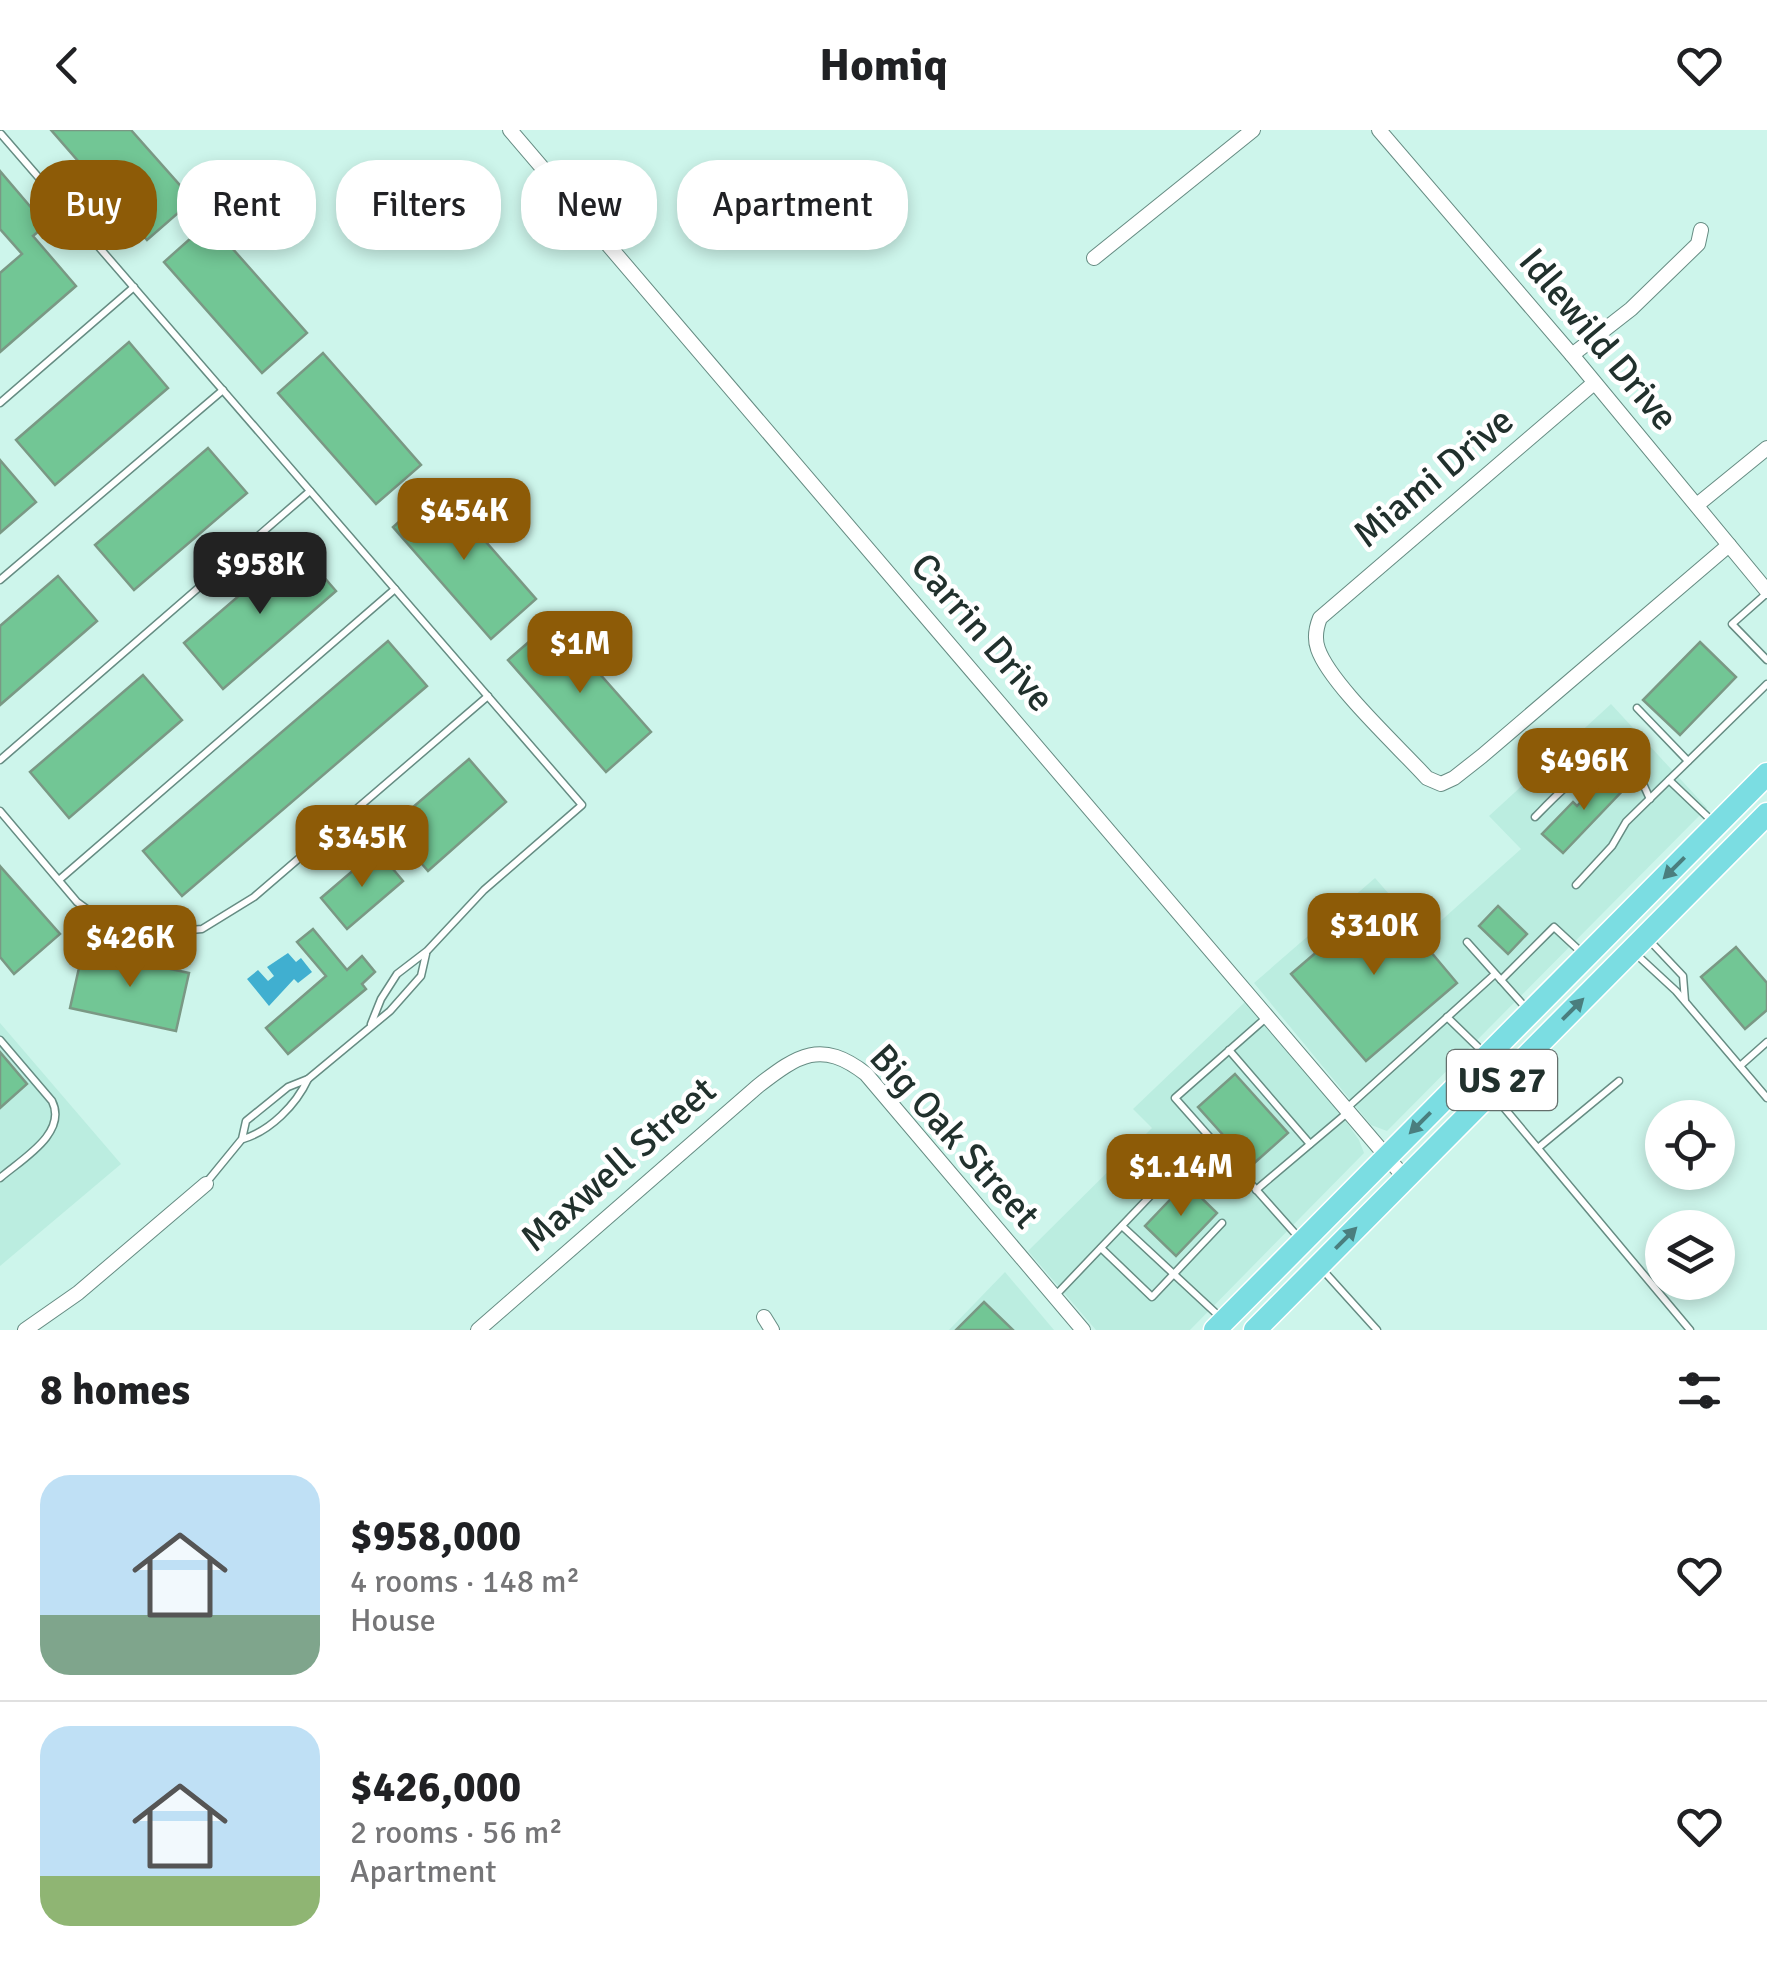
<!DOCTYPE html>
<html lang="en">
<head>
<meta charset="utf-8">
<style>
  :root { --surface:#fff; --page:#f6f6f6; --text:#202124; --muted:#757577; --line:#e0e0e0; --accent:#8d5b07 }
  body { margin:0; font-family:Signika,sans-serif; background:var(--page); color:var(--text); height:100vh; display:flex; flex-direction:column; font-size:38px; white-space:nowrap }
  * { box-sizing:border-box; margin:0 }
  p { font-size:32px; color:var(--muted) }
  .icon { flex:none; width:55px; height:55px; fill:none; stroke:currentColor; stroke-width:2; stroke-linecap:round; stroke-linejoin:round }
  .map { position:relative; height:1200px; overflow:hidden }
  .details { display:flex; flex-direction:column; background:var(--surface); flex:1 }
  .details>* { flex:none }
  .banner { position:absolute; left:30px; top:30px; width:1000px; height:90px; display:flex; gap:20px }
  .tools { position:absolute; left:1645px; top:970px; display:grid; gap:20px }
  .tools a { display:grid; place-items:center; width:90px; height:90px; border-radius:50%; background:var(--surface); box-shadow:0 5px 15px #0003; font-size:50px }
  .price { position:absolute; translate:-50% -85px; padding:0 22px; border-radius:20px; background:var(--accent); color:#fff; font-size:32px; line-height:65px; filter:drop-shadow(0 2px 5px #0008) }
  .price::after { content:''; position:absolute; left:50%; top:60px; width:30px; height:22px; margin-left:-15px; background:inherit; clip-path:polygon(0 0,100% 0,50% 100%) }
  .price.on { background:#222; color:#fff }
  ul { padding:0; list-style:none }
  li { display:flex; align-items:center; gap:30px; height:250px; padding:0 40px }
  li+li { border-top:2px solid var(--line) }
  li span { display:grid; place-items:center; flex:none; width:280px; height:200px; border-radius:30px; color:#555 }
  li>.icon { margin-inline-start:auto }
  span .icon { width:120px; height:120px; fill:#fffc; stroke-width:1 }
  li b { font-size:42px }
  h2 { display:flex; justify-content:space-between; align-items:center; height:120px; padding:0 40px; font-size:42px }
  .pill { padding:0 35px; border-radius:40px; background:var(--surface); box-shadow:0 5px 15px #0003; font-size:35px; line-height:90px }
  .pill.on { background:var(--accent); color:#fff }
  header { display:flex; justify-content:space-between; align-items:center; height:130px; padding:0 40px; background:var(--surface); font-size:45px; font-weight:700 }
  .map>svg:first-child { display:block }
  .built { fill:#bbede0 }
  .water { fill:#40afd0 }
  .building { fill:#72c695; stroke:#7a9884; stroke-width:2.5 }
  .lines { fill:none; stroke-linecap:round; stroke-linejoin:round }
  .service-casing { stroke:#668c83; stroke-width:9 }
  .minor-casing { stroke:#668c83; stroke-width:16 }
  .primary-casing { stroke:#fff; stroke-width:25 }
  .service { stroke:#fff; stroke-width:6 }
  .minor { stroke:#fff; stroke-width:14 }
  .primary { stroke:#7bdde2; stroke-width:22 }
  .oneway { fill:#4a7e7e }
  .labels { text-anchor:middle; stroke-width:9; stroke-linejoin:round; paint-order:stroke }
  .shield { fill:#fff; stroke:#646f6c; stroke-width:2.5 }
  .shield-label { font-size:35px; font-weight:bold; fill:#21312d }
  .street-label { font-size:38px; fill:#21312d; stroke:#fff }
</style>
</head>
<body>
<header><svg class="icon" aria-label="back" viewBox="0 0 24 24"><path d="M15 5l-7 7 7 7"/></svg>Homiq<svg class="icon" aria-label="heart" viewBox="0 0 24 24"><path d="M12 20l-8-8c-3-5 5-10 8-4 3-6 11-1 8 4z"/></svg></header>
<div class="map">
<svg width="1767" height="1200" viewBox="0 0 1767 1200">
  <rect width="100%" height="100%" fill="#cdf5eb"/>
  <!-- built -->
  <g class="built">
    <polygon points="1611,574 1707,678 1387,1001 1371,995 1254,853 1375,748 1425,805 1521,719 1489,686"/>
    <polygon points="1245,872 1332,971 1359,1010 1364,1023 1190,1200 1096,1200 1028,1121 1152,998 1133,979"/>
    <polygon points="0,893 121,1034 0,1136"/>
    <polygon points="1005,1142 1054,1200 949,1200"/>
  </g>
  <!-- water -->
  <polygon class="water" points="288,823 296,832 301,828 312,842 298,853 294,849 269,876 247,849 258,840 268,851 274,846 267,837"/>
  <!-- building -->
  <g class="building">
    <polygon points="51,0 131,0 193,70 147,110"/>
    <polygon points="0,41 46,95 33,106 76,156 0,222 0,143 22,124 0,99"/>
    <polygon points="209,92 307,203 262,243 164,132"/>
    <polygon points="129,212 168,258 55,355 16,310"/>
    <polygon points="323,223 421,335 376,374 278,263"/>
    <polygon points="208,318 247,363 134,460 95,415"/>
    <polygon points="0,330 36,372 0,403"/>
    <polygon points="438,357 536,469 491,509 393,397"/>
    <polygon points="297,416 336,461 223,559 184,513"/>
    <polygon points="58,446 97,491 0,575 0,496"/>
    <polygon points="553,491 651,602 606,642 508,530"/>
    <polygon points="388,511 427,556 182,766 143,721"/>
    <polygon points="1700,512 1736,547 1680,605 1643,570"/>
    <polygon points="143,545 182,590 69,688 30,642"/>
    <polygon points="469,629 506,672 428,741 390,697"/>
    <polygon points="1610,640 1627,656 1563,723 1542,704 1573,672 1577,676"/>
    <polygon points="377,720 403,751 347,799 321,768"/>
    <polygon points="0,736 60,804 14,844 0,827"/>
    <polygon points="1383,765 1457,853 1366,931 1291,844"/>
    <polygon points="1498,776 1527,804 1508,824 1479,796"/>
    <polygon points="313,799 347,840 362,826 375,842 362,854 366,859 288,924 266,898 326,846 297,812"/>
    <polygon points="1736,817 1767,853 1767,880 1745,899 1701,847"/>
    <polygon points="83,820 189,843 176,901 70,878"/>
    <polygon points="0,922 27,954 0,978"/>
    <polygon points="1235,944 1288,1003 1251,1036 1198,977"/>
    <polygon points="1186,1053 1217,1083 1176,1126 1145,1096"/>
    <polygon points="984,1172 1013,1200 956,1200"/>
  </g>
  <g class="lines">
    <!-- service casing -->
    <g class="service-casing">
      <g id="service">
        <polyline points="1,4 582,675 484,760 427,821 397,844 381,869 371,894"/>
        <polyline points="0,273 134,157"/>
        <polyline points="0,450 223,260"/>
        <polyline points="1767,463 1732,494 1767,530"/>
        <polyline points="1637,578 1688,631"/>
        <polyline points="0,630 310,361"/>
        <polyline points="1669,650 1712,691"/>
        <polyline points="0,681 77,772 99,788 155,803 202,799 254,767 488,566"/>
        <path d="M1535 687C1552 670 1603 613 1629 633 1639 641 1644 657 1650 669"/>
        <polyline points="59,750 395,459"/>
        <polyline points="1576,755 1612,716 1626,692 1767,554"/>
        <polyline points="1650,811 1683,846 1685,871"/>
        <polyline points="1467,812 1526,878"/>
        <polyline points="1637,825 1676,861 1767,968"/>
        <polyline points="1501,850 1554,797 1581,822"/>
        <polyline points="1267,887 1175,968 1300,1109"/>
        <polyline points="1447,887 1482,921"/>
        <path d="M0 910 52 971C68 1003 22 1029 0 1048"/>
        <polyline points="1229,920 1310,1014"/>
        <polyline points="1740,936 1767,912"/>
        <polyline points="1495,967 1690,1200"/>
        <polyline points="1348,977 1495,844"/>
        <path d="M243 1009C270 1001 296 975 308 949"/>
        <polyline points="1538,1018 1619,951"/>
        <polyline points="206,1053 242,1009 246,991 288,957 308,949 390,881 421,846 426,824"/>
        <polyline points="1256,1060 1347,983"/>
        <polyline points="1122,1096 1220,1187"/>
        <polyline points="1101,1118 1152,1167 1222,1093"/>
        <polyline points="1321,1138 1377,1200"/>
        <polyline points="1054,1167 1174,1041"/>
      </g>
    </g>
    <!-- minor casing -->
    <g class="minor-casing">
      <g id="minor">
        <polyline points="510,0 1405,1048"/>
        <polyline points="1379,0 1572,225 1767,461"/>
        <polyline points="1094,128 1253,0"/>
        <polyline points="1572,225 1631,179 1698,114 1701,100"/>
        <path d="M1594 253 1320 488C1316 498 1314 508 1318 519 1330 554 1400 618 1427 648L1441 654 1454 648 1482 626 1729 415"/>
        <polyline points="1697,375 1767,318"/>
        <polyline points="764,1187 772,1200"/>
        <polyline points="25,1200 78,1163 206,1054"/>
        <path d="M478 1200 758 956C798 925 821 909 866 944L1083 1200"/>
      </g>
    </g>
    <!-- primary casing -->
    <g class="primary-casing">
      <g id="primary">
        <polyline points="1215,1200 1767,644"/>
        <polyline points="1255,1200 1767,684"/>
      </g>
    </g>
    <!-- service -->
    <use href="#service" class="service"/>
    <!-- minor -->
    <use href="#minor" class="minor"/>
    <!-- primary -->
    <use href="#primary" class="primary"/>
  </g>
  <!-- one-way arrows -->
  <defs><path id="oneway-solid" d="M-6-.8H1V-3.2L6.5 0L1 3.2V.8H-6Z" transform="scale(2.5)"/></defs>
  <g class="oneway">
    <use href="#oneway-solid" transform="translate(1674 738) rotate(135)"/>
    <use href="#oneway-solid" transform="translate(1573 879) rotate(-45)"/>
    <use href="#oneway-solid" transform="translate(1420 993) rotate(135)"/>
    <use href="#oneway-solid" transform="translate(1346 1108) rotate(-45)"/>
  </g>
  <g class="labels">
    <!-- shield labels -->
    <rect class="shield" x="1447" y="920" width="110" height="60" rx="8"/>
    <g class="shield-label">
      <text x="1502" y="962">US 27</text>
    </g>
    <!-- street labels -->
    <g class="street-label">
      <text transform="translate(1599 209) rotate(50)" y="13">Idlewild Drive</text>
      <text transform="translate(1433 347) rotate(-40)" y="13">Miami Drive</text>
      <text transform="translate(983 502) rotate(49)" y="13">Carrin Drive</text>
      <text transform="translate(955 1006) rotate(48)" y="13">Big Oak Street</text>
      <text transform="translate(618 1034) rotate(-41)" y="13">Maxwell Street</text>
    </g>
  </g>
</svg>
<div class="tools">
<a><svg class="icon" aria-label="locate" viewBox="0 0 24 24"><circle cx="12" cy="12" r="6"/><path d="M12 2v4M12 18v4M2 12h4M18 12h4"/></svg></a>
<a><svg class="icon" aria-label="layers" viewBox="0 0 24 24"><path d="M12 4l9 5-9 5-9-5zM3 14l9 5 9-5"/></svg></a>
</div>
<b class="price" style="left:464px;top:433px">$454K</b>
<b class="price on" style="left:260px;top:487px">$958K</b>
<b class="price" style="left:580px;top:566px">$1M</b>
<b class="price" style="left:1584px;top:683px">$496K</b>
<b class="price" style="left:362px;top:760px">$345K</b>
<b class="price" style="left:1374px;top:848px">$310K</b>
<b class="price" style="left:130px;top:860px">$426K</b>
<b class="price" style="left:1181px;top:1089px">$1.14M</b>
<div class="banner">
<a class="pill on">Buy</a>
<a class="pill">Rent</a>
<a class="pill">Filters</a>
<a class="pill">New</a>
<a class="pill">Apartment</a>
</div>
</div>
<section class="details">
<h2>8 homes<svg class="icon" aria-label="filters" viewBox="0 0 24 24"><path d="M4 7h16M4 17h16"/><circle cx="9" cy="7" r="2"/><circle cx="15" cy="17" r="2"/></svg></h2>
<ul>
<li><span style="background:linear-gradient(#bfe0f5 70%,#7fa58c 0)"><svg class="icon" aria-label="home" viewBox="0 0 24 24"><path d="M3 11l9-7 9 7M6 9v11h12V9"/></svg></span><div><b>$958,000</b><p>4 rooms · 148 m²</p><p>House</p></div><svg class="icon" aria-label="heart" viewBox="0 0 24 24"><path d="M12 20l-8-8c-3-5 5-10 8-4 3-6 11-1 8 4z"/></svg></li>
<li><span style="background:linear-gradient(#bfe0f5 75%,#8fb573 0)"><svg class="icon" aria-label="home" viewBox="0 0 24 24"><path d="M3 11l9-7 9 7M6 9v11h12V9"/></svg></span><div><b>$426,000</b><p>2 rooms · 56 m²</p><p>Apartment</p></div><svg class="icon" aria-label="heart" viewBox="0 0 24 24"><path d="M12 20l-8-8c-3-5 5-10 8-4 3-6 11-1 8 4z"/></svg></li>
</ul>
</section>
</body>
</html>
